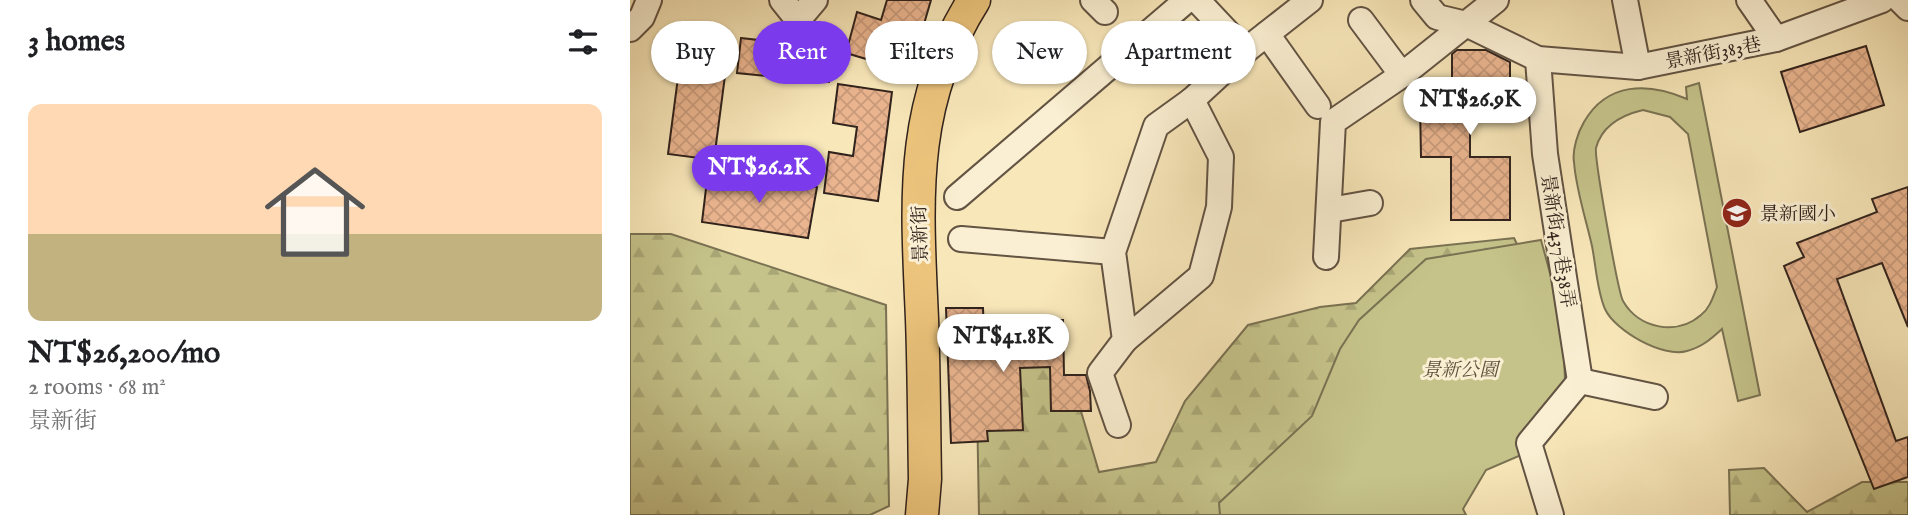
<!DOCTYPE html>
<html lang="en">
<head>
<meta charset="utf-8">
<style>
  :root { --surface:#fff; --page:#f6f6f6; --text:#202124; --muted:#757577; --accent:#7c3aed }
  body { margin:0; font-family:"IM FELL English","Noto Serif TC",serif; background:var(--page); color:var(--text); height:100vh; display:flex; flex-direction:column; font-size:26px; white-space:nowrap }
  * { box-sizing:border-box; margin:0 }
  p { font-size:23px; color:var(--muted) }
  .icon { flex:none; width:38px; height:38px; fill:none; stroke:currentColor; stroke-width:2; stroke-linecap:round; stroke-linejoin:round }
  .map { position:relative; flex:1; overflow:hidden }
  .drawer { display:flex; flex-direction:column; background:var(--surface); width:630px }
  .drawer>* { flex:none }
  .guide { position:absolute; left:21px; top:21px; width:665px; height:63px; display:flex; gap:14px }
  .price { position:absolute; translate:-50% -60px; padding:0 16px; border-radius:24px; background:#fff; color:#222; font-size:23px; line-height:46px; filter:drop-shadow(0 2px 4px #0008) }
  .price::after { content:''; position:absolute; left:50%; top:42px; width:21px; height:16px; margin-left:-10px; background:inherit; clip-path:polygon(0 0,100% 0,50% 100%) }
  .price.selected { background:var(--accent); color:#fff }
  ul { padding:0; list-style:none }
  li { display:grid; align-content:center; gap:14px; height:371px; padding:0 28px }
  li span { display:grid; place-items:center; height:217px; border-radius:14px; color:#555 }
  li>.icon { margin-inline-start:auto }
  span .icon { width:126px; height:126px; fill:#fffc; stroke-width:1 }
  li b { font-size:30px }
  h2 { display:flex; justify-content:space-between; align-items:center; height:84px; padding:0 28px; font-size:30px }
  .chip { padding:0 24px; border-radius:32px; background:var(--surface); box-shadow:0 2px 5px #0004; font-size:24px; line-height:63px }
  .chip.selected { background:var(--accent); color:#fff }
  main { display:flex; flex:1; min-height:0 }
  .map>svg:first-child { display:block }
  .forest { fill:url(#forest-firs); stroke:#7a7253; stroke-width:2 }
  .park { fill:#c5c38a; stroke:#7a7253; stroke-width:2; fill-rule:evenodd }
  .building { fill:url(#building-cross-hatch); stroke:#30221c; stroke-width:2 }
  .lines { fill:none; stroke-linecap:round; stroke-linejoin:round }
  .minor-casing { stroke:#625343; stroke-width:28 }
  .major-casing { stroke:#30221c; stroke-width:35 }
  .minor { stroke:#faefd2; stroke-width:24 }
  .major { stroke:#ecc47c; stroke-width:32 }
  .labels { text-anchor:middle; stroke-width:6; stroke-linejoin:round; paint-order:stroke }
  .street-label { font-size:19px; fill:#30221c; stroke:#faefd2 }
  .poi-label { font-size:19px; fill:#30221c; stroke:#faefd2; text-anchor:start }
  .park-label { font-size:19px; font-style:italic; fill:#5d523d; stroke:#faefd2 }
</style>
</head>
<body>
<main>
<section class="drawer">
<h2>3 homes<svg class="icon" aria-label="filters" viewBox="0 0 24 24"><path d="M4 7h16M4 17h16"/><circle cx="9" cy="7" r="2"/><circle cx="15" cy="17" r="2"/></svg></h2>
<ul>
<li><span style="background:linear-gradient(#ffd9b3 60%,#c2b280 0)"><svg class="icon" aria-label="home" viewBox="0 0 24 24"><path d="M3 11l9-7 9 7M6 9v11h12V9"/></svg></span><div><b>NT$26,200/mo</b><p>2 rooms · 68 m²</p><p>景新街</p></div></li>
</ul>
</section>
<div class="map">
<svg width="1278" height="515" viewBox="0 0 1278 515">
  <defs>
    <pattern id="forest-firs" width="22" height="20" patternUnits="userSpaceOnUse" patternTransform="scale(1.75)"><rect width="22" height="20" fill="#c5c38a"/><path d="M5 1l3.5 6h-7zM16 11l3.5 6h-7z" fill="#aaa776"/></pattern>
    <pattern id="building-cross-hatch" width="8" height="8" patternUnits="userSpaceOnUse" patternTransform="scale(1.75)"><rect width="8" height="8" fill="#eab58f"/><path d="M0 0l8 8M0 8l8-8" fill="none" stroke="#c99b7b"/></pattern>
  </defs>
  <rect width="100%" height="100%" fill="#f8e7b9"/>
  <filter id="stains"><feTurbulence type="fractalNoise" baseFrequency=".00286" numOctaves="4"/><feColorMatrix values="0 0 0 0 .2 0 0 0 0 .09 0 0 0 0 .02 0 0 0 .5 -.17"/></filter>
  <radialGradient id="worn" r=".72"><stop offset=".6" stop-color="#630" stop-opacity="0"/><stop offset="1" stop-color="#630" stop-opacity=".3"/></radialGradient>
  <!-- forest -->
  <g class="forest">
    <polygon points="0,234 41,234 256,305 259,506 240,515 0,515"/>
    <polygon points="884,238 916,303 792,515 349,515 346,350 399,350 442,381 469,472 526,462 555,401 618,325 690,307 726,303 780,249"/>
    <polygon points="1134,468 1177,512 1232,482 1278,482 1278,515 1100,515 1099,470"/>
  </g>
  <!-- park -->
  <g class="park">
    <path d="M1069 83 1130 395 1108 401 1092 329C1081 339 1072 347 1057 351 1033 358 985 331 975 309 967 291 966 266 962 246 956 219 946 190 944 162 942 150 948 132 954 122 977 82 1018 82 1057 99L1056 87ZM1013 110 1040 117 1058 134 1087 287C1083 297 1080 308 1071 315 1047 336 1009 329 993 301 988 292 964 157 966 148 972 125 992 115 1013 110Z"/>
    <polygon points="911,240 933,321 936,412 905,449 856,470 833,509 836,515 590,515 589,503 682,416 710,349 729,320 796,259"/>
  </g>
  <!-- building -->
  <g class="building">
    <polygon points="257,0 301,0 280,72 216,53 227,12 251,20"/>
    <polygon points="111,38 146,42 157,54 170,52 175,45 202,48 199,82 107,73"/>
    <polygon points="1236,46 1254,105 1170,132 1151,72"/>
    <polygon points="827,50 856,50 880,62 880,101 840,102 840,157 880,157 880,220 821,220 821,157 791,157 790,102 822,102 822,54"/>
    <polygon points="50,62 96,68 84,160 38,154"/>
    <polygon points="208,84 262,92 248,201 194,193 199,152 223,156 227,127 203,123"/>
    <polygon points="78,172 187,187 178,238 72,222"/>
    <polygon points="1278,187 1278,327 1252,263 1207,279 1266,441 1278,437 1278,477 1244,489 1154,266 1174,257 1167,243 1247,212 1242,199"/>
    <polygon points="316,308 353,308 354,330 397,330 396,321 433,320 434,375 456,375 460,391 461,411 421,411 420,367 390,368 393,430 357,431 358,441 321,443"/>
  </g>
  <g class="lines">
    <!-- minor casing -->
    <g class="minor-casing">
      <g id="minor">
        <polyline points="152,0 168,20 185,0"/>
        <polyline points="463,0 475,12"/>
        <polyline points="567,0 615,51"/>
        <polyline points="793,0 807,17 836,24 908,59 1008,67 1146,39 1252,0"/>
        <polyline points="995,0 1008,67"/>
        <polyline points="1119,0 1146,39"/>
        <polyline points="1270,0 1278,8"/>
        <polyline points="731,20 772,75"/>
        <polyline points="0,29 12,17 19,0"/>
        <polyline points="637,34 688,106"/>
        <polyline points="161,40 168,20"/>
        <polyline points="908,59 915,154 950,381"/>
        <polyline points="327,197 557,0"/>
        <polyline points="700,210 740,203"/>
        <polyline points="331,239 483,252"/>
        <polyline points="696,257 703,122 772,75 866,0"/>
        <polyline points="495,340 571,276 589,207 591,157 562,100"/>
        <polyline points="950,381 1025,397"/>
        <polyline points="488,425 470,373 495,340 483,252 526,126 562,100 615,51 680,0"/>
        <polyline points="921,515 899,443 950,381"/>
      </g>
    </g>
    <!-- major casing -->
    <g class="major-casing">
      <path id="major" d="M292 515 295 479C294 426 294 372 292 319 287 203 278 104 344 0"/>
    </g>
    <!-- minor -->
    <use href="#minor" class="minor"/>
    <!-- major -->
    <use href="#major" class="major"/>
  </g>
  <!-- icons -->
  <defs>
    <g id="school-disc" transform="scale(1.575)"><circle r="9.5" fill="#8f2418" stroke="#faefd2"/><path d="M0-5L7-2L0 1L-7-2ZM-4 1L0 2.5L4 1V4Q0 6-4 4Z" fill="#fff"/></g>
  </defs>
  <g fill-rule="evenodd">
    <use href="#school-disc" x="1107" y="213"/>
  </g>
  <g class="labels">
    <!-- street labels -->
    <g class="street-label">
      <text transform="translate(1083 52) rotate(-11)" y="7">景新街383巷</text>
      <text transform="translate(289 234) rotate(-92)" y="7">景新街</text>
      <text transform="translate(929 241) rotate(81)" y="7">景新街437巷38弄</text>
    </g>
    <!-- poi labels -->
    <g class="poi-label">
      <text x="1130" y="220">景新國小</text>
    </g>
    <!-- park labels -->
    <g class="park-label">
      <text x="830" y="376">景新公園</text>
    </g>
  </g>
  <rect width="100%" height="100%" filter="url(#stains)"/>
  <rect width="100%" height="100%" fill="url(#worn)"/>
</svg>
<b class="price" style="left:840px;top:137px">NT$26.9K</b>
<b class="price selected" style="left:129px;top:205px">NT$26.2K</b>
<b class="price" style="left:373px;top:374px">NT$41.8K</b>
<div class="guide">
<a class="chip">Buy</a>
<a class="chip selected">Rent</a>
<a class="chip">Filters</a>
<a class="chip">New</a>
<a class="chip">Apartment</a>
</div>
</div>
</main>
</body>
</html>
